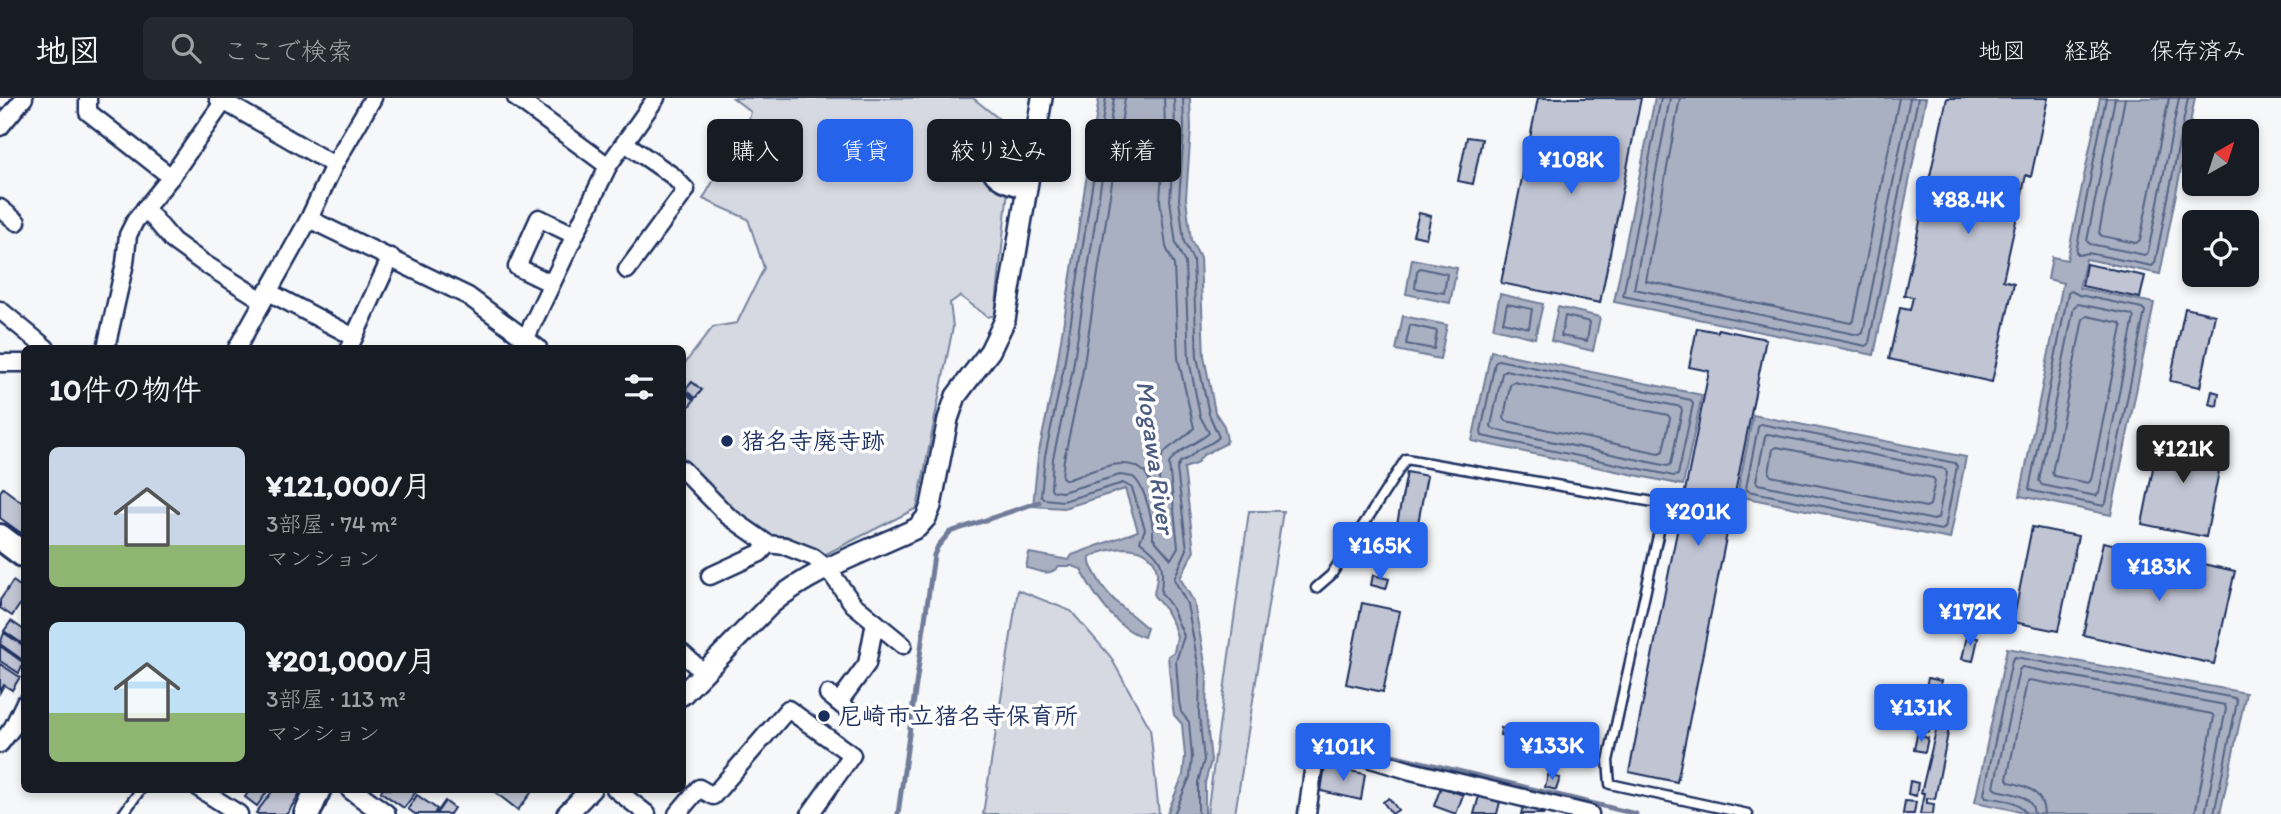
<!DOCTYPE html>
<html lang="ja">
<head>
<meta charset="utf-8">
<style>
  :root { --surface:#171b24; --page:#242831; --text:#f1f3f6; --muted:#9ea1a6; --line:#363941; --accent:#2563eb }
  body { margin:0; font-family:Itim,"Klee One",sans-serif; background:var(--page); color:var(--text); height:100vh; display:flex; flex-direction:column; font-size:26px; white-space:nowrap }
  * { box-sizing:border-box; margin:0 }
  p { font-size:23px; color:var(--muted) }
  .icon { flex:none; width:38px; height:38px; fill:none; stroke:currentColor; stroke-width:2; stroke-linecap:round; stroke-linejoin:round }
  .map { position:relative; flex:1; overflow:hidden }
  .details { position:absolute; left:21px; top:247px; width:665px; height:448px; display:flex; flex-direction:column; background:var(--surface); border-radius:10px; box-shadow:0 4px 10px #0003 }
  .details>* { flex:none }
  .top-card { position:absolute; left:707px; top:21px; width:665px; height:63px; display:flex; gap:14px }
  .needle { width:46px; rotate:39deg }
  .controls { position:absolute; left:2182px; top:21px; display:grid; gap:14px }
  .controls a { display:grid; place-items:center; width:77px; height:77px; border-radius:10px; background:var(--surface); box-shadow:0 4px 10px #0003; font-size:35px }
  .price { position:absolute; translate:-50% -60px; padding:0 16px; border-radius:7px; background:var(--accent); color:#fff; font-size:23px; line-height:46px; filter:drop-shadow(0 2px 4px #0008) }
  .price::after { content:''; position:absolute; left:50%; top:42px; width:21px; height:16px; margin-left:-10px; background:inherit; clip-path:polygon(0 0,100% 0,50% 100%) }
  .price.selected { background:#222; color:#fff }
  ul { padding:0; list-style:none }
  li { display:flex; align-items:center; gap:21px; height:175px; padding:0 28px }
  li span { display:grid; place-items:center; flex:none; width:196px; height:140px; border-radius:10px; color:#555 }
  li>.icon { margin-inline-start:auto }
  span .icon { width:84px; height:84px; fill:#fffc; stroke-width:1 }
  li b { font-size:30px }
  h2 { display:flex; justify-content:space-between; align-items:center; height:84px; padding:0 28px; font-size:30px }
  .tag { padding:0 24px; border-radius:10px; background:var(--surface); box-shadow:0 4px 10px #0003; font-size:24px; line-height:63px }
  .tag.selected { background:var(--accent); color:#fff }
  header { display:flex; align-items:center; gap:42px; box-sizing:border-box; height:98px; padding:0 35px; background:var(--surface); border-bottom:2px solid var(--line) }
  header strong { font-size:33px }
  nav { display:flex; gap:38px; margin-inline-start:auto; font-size:24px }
  .search { width:490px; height:63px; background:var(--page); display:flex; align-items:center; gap:18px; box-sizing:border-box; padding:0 24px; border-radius:10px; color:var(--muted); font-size:26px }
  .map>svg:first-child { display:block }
  .green { fill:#d6d9e2; stroke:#7884a0; stroke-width:2 }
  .water { fill:#a9b0c1; stroke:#707c99; stroke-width:2 }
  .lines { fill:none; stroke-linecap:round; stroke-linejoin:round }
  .shore { stroke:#546386; stroke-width:2 }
  .stream { stroke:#707c99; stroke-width:5 }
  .building { fill:#c0c4d3; stroke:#1b2f5e; stroke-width:2 }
  .service-casing { stroke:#1b2f5e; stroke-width:13 }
  .minor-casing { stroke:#1b2f5e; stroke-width:21 }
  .tertiary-casing { stroke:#1b2f5e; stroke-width:24 }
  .primary-casing { stroke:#1b2f5e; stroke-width:30 }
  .service { stroke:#fff; stroke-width:8 }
  .minor { stroke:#fff; stroke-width:16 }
  .tertiary { stroke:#fff; stroke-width:19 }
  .primary { stroke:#fff; stroke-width:24 }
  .poi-dot { fill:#1b2f5e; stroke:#fff; stroke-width:2.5 }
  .labels { text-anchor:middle; stroke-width:7; stroke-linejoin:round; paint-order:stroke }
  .poi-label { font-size:24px; font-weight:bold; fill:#1b2f5e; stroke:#fff; text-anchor:start }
  .water-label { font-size:26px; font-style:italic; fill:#4d5c81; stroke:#fff }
</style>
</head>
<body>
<header>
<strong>地図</strong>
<div class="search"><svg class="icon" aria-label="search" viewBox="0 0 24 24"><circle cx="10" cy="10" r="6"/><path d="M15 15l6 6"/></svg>ここで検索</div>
<nav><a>地図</a><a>経路</a><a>保存済み</a></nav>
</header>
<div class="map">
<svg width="2281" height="716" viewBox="0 0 2281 716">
  <rect width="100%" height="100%" fill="#f6f7f9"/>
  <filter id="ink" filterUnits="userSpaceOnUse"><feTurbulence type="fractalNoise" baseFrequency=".0143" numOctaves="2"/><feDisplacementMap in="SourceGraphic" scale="14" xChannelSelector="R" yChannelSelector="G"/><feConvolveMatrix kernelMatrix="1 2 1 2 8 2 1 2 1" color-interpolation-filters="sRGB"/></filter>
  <g filter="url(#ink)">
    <!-- green -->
    <g class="green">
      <polygon points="733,0 973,0 1014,33 995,217 988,219 960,198 950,205 953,229 917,410 820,459 786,438 762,439 685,367 683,362 682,269 713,229 737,225 764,170 748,121 703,101 725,62 741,49 751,14"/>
      <polygon points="1249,413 1283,413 1235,716 1207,716"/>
      <polygon points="1018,492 1071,513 1110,558 1150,630 1159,716 983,716"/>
    </g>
    <!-- water -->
    <g class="water">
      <path d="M1099 0H1190L1191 30 1186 100 1191 142 1200 160 1204 258 1215 314 1224 328 1227 342 1225 346 1203 357 1196 366 1184 370 1194 453 1180 480 1194 504 1207 576 1206 616 1211 663 1205 685V716H1167L1183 677 1185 658 1182 626 1174 617 1172 603 1168 558 1174 554 1177 539 1173 526 1165 511 1154 498C1154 491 1158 481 1157 475 1154 442 1110 448 1090 459 1089 468 1093 471 1097 479 1109 502 1128 513 1147 530L1144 539C1116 531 1093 496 1081 471L1072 468H1059C1048 480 1039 472 1026 470L1029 455 1069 462 1072 457 1138 433 1125 391 1064 410 1033 408 1038 358 1056 273Z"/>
      <polygon points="1655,0 1926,0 1874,257 1614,204"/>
      <polygon points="2100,0 2195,0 2160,176 2086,161 2079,190 2154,205 2111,417 2020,398 2063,185 2048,181 2052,159 2067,162"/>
      <polygon points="1412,161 1457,170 1450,205 1406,196"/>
      <polygon points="1500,196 1543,206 1535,240 1493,230"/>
      <polygon points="1558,209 1600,219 1593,253 1551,243"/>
      <polygon points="1403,218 1447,227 1440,261 1396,252"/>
      <polygon points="1491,253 1702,297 1683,387 1472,343"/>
      <polygon points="1753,317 1966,359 1950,441 1737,398"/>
      <polygon points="2007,550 2246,595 2220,716 2034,716 1975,704"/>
    </g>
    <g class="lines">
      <!-- shore -->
      <g class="shore">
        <path d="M1106 0 1063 274 1045 358 1041 398 1044 401 1063 403 1123 385 1132 390 1145 431 1140 443C1165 462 1163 466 1161 495L1171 508 1184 538 1176 563 1179 603 1181 614 1189 624 1192 659 1190 679 1174 716"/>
        <path d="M1114 0 1072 276 1053 360 1051 390 1053 393 1062 394 1120 377 1133 379C1145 388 1154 425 1153 440L1171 461 1178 449 1169 366C1177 351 1197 346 1209 335L1200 318 1189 261 1185 165 1176 146 1170 102 1175 30 1174 0"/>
        <path d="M1125 0 1082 278 1064 361 1062 379 1066 382C1087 376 1122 356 1142 372 1150 378 1150 388 1156 394L1160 392C1155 346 1167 357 1194 330L1178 260 1174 167 1166 149 1160 102 1165 30 1164 0"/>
        <path d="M1183 0 1184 30 1179 101 1184 144 1193 162 1197 259 1209 316 1219 339C1213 346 1206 346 1199 351 1190 357 1193 359 1180 364L1177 371 1187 451 1174 481 1187 506 1200 576 1199 616 1204 662 1198 684V716"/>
        <polyline points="1661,0 1623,198 1866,248 1869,245 1918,0"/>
        <polyline points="1670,0 1634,191 1859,237 1863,235 1910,0"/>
        <polyline points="1680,0 1646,183 1851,225 1854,222 1899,0"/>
        <polyline points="2106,0 2076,154 2079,157 2088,155 2152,168 2155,165 2188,0"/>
        <polyline points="2115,0 2087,143 2090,146 2145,157 2148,154 2179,0"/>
        <polyline points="2125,0 2099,135 2102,138 2136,145 2140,142 2169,0"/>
        <polygon points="1420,170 1447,176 1444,195 1415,190 1417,173"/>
        <polygon points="2071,193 2079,197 2142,210 2145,213 2106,405 2104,408 2032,393 2029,391 2068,195"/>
        <polygon points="1507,206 1532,211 1529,230 1503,224"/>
        <polygon points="2078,206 2132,217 2134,220 2099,395 2096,398 2042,387 2039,383 2074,209"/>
        <polygon points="1565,218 1590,224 1587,243 1561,238"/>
        <polygon points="2087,218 2120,225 2122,229 2091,382 2088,385 2054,378 2052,375 2083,221"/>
        <polygon points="1410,227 1437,233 1434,251 1406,246"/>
        <polygon points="1498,262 1691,302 1693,306 1678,377 1674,378 1482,338 1481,334 1495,264"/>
        <polygon points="1505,272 1681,309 1682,312 1671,366 1668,368 1493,331 1491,328 1502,275"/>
        <polygon points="1514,284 1668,317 1670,320 1663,353 1659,355 1506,323 1504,320 1510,287"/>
        <polygon points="1761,326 1955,365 1957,368 1945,430 1941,432 1748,393 1746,390 1758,329"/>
        <polygon points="1768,336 1945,371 1947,375 1938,420 1934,422 1758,386 1756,383 1765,339"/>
        <polygon points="1777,349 1933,380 1935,383 1930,407 1926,409 1771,378 1769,375 1773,351"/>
        <path d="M2025 716C2022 701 1999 702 1986 699L1984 696 2012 562 2015 559 2235 600 2237 604 2214 716"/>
        <path d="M2034 716C2032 696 2013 696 1997 692L1994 689 2019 572 2022 569 2225 607 2226 611 2205 716"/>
        <path d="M2044 716C2043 694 2028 688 2009 684L2007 681 2027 584 2030 582 2212 616 2214 619 2195 716"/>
      </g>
      <!-- stream -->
      <g class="stream">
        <polyline points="1392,657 1636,716"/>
        <polyline points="898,716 934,457 938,448 950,434 1039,404"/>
      </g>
    </g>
    <!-- building -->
    <g class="building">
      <polygon points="1538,0 1641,0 1600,205 1501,185"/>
      <polygon points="1947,0 2048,0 2031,79 2026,77 2003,182 2014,185 1992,284 1889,261 1900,210 1910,212 1913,199 1904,197"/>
      <polygon points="1467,39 1482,41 1473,86 1458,83"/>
      <polygon points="1419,115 1431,118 1426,140 1413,137"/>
      <polygon points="2086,166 2145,178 2140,200 2082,188"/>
      <polygon points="2185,210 2215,217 2200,289 2170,283"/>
      <polygon points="1697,230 1718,234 1718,231 1766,241 1677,684 1629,674 1709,273 1689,269"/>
      <polygon points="692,284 702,292 695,300 685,292"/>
      <polygon points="2212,293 2219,295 2217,308 2209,306"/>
      <polygon points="684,294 694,302 688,310 682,306"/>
      <polygon points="2160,335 2224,348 2206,439 2142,426"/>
      <polygon points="1407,374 1427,378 1413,451 1393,447"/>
      <polygon points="3,390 24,406 24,430 21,435 0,420 0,394"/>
      <polygon points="2032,429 2078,438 2058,533 2013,524"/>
      <polygon points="2103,444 2235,473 2214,566 2083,537"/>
      <polygon points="1373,477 1389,481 1386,491 1371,487"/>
      <polygon points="13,483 24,491 24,501 12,518 0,510 0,502"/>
      <polygon points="1362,505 1400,513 1383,594 1346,586"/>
      <polygon points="11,523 24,532 24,547 4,533"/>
      <polygon points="4,535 24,548 24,563 0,546"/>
      <polygon points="1967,538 1978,540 1973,563 1962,561"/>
      <polygon points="0,548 24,565 19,575 0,563"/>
      <polygon points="0,566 20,579 12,592 4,587 0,594"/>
      <polygon points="1928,580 1941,583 1935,610 1922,607"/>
      <polygon points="1921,609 1934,612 1929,634 1917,632"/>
      <polygon points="1941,612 1952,615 1935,701 1927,700 1927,705 1934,706 1933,716 1920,716 1924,695 1921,695"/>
      <polygon points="1501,630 1514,633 1512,640 1500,637"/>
      <polygon points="1917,637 1928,640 1925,654 1914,652"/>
      <polygon points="1325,668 1365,676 1361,702 1321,693"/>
      <polygon points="1548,677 1560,680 1556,692 1545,689"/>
      <polygon points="1910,683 1918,685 1916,698 1908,696"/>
      <polygon points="1441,689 1463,697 1456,716 1434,708"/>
      <polygon points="250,691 269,691 257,708 245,699"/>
      <polygon points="274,691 295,691 300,695 287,716 258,716 256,715"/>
      <polygon points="382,691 418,691 404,710 381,694"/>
      <polygon points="491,691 534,691 518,712"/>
      <polygon points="417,697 437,711 434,716 415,716 408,711"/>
      <polygon points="1479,698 1500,704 1497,716 1474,716"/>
      <polygon points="1389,700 1398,712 1392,716 1383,704"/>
      <polygon points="445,703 454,710 450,716 436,716"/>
      <polygon points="1905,703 1916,704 1914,716 1903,716"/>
      <polygon points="1523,709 1544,715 1544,716 1521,716"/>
    </g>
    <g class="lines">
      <!-- service casing -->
      <g class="service-casing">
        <g id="service">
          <polyline points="1316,490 1331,477 1406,361 1665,406 1608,663 1610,686 1748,716"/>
          <polyline points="123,716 141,691"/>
        </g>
      </g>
      <!-- minor casing -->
      <g class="minor-casing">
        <g id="minor">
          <polyline points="88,0 88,14 171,79"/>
          <polyline points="218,0 334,67"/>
          <polyline points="516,0 608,68"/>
          <polyline points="0,29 24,0"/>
          <polyline points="625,45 673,78 686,92 627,172"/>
          <path d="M1027 92C1016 88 999 86 992 75 988 70 987 65 988 59 993 36 1017 39 1035 42"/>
          <polyline points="0,110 17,124"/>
          <polyline points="145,110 173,143 202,164 262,202"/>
          <polyline points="309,121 468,198 538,250"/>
          <polyline points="550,185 517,169 539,120 574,137"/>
          <polyline points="267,193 354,239"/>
          <polyline points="0,212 46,250"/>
          <polyline points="106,250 125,165 128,137 135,123 171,79 224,3"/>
          <polyline points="237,250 309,121 334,67 373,0"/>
          <polyline points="349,250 391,159"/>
          <polyline points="521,250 608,68 656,0"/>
          <polyline points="0,265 24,265"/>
          <polyline points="682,371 728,418 768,446 785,448 813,459 828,471 853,506 903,547"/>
          <polyline points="710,478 760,455 768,446"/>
          <polyline points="682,555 704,575"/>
          <polyline points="828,596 849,613"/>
          <polyline points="839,604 867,566 875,524"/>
          <polyline points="0,646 13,629 24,606"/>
          <polyline points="200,691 239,716"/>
          <polyline points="615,691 647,716"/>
          <polyline points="677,716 699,690 713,698 788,611 852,657 810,716"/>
          <polyline points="1307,716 1315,659 1321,650 1334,650 1411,673 1590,716"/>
        </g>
      </g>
      <!-- tertiary casing -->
      <g class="tertiary-casing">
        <g id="tertiary">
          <path d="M682 597 771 506C813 471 868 453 917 430L926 420 931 408 948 321 956 298 990 253 1005 222 1042 0"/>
          <polyline points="351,691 385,716"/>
          <polyline points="567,716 591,691"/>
        </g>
      </g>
      <!-- primary casing -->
      <g class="primary-casing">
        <g id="primary">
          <polyline points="0,439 24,457"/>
          <polyline points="307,716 318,691"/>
        </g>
      </g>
      <!-- service -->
      <use href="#service" class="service"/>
      <!-- minor -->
      <use href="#minor" class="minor"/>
      <!-- tertiary -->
      <use href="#tertiary" class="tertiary"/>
      <!-- primary -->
      <use href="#primary" class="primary"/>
    </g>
  </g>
  <!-- markers -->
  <g class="poi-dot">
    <circle cx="727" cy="343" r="7"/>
    <circle cx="824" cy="618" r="7"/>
  </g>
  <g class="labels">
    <!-- poi labels -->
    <g class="poi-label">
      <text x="741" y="351">猪名寺廃寺跡</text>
      <text x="838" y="626">尼崎市立猪名寺保育所</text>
    </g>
    <!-- water labels -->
    <g class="water-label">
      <text transform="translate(1156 359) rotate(82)" y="9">Mogawa River</text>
    </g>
  </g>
</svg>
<div class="controls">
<a><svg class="needle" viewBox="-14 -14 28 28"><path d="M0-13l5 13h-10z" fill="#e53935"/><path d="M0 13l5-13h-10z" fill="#9ea1a6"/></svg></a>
<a><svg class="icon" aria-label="locate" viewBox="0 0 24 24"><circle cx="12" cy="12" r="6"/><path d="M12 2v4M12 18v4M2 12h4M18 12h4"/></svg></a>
</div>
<b class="price" style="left:1571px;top:98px">¥108K</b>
<b class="price" style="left:1968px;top:138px">¥88.4K</b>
<b class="price selected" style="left:2183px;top:387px">¥121K</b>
<b class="price" style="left:1698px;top:450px">¥201K</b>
<b class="price" style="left:1380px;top:484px">¥165K</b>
<b class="price" style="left:2159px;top:505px">¥183K</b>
<b class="price" style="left:1970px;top:550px">¥172K</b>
<b class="price" style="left:1921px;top:646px">¥131K</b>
<b class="price" style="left:1552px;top:684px">¥133K</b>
<b class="price" style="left:1343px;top:685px">¥101K</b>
<div class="top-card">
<a class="tag">購入</a>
<a class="tag selected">賃貸</a>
<a class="tag">絞り込み</a>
<a class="tag">新着</a>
</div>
<section class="details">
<h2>10件の物件<svg class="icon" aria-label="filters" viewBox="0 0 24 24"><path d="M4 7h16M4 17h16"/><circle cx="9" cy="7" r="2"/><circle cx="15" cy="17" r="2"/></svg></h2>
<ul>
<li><span style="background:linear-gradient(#c9d6e8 70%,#8fb573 0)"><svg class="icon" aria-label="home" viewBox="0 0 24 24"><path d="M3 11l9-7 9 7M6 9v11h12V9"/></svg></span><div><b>¥121,000/月</b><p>3部屋 · 74 m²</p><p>マンション</p></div></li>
<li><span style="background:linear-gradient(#bfe0f5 65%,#8fb573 0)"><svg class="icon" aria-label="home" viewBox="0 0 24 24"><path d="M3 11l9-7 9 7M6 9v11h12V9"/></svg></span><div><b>¥201,000/月</b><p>3部屋 · 113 m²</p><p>マンション</p></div></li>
</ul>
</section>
</div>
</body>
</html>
